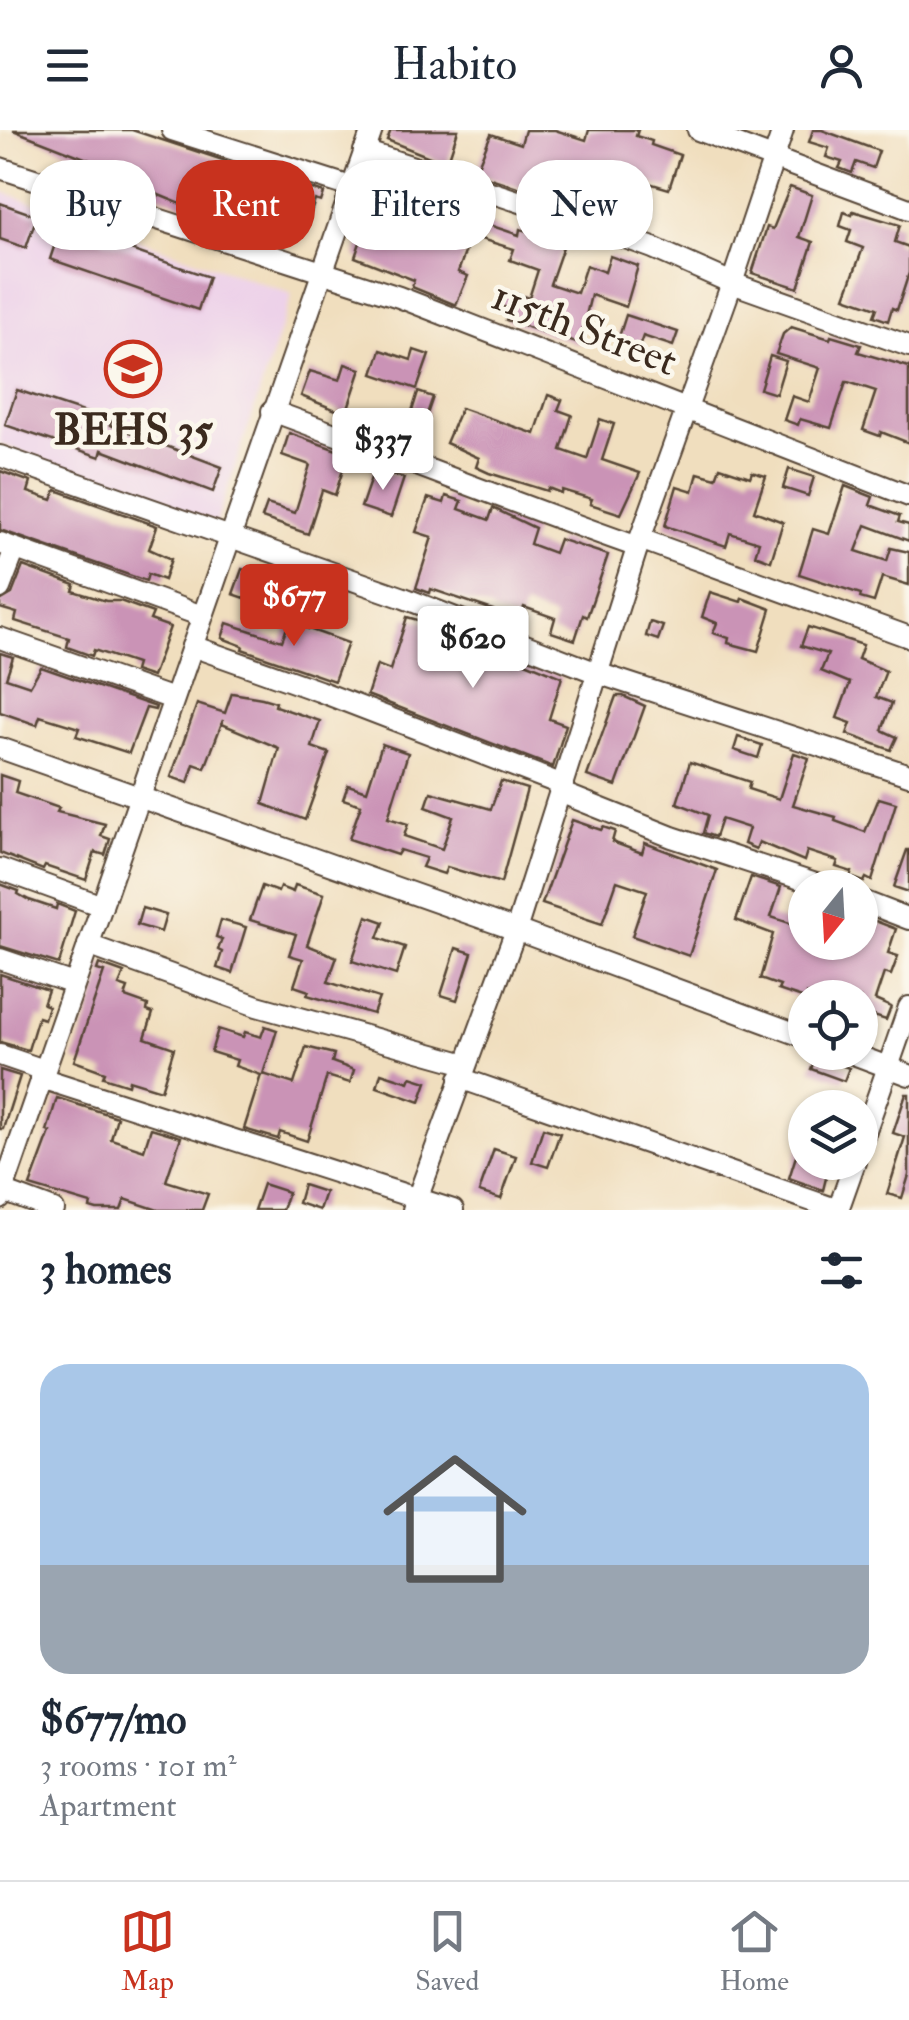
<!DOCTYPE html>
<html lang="en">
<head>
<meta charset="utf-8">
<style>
  :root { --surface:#fff; --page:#f6f6f7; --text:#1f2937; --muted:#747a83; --line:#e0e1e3; --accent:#c8321e }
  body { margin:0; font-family:"IM FELL Double Pica",serif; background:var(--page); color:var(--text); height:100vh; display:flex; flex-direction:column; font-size:38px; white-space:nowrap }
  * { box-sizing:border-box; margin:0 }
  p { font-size:32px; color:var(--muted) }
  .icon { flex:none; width:55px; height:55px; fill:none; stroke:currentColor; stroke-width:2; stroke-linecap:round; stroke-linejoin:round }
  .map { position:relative; height:1080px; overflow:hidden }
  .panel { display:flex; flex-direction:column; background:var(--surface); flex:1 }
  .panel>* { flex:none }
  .banner { position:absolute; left:30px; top:30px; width:850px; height:90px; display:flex; gap:20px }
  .needle { width:65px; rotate:198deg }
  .controls { position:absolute; left:788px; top:740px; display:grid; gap:20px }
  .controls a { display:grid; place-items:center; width:90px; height:90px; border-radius:50%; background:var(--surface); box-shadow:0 2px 8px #0004; font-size:50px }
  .price { position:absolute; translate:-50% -85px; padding:0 22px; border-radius:10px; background:#fff; color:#222; font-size:32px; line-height:65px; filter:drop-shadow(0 2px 5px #0008) }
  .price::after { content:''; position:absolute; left:50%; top:60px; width:30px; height:22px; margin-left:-15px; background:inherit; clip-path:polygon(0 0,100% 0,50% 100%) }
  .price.active { background:var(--accent); color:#fff }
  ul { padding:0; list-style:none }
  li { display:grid; align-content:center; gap:20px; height:530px; padding:0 40px }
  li+li { border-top:2px solid var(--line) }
  li span { display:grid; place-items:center; height:310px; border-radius:30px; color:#555 }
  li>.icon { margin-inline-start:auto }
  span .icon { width:180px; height:180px; fill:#fffc; stroke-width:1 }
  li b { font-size:42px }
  h2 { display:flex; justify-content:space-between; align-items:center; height:120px; padding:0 40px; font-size:42px }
  .pill { padding:0 35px; border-radius:40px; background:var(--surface); box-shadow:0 2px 8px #0004; font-size:35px; line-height:90px }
  .pill.active { background:var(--accent); color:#fff }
  header { display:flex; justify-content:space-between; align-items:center; height:130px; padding:0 40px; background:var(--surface); font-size:45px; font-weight:600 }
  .dock { display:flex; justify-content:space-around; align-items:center; height:140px; border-top:2px solid var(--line); background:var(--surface); font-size:28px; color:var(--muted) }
  .dock a { display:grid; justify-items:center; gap:5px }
  .dock .active { color:var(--accent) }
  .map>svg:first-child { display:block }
  .built { fill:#edd1e9 }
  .building { fill:#ca93b6 }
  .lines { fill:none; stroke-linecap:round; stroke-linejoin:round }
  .street-casing { stroke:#564536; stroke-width:24 }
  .street { stroke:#fff; stroke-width:20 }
  .labels { text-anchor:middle; stroke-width:9; stroke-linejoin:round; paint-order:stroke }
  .street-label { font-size:42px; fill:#3b2a1e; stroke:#fbf7ec }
  .poi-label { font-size:42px; font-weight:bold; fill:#3b2a1e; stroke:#fbf7ec }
</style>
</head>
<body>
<header><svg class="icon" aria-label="menu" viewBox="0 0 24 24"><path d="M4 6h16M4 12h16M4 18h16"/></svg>Habito<svg class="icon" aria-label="person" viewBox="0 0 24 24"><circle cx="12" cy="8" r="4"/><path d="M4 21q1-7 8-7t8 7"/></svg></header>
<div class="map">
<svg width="909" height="1080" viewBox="0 0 909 1080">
  <rect width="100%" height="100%" fill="#fbf7ec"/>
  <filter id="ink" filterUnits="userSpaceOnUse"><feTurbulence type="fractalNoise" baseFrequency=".01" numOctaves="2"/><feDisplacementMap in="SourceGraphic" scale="20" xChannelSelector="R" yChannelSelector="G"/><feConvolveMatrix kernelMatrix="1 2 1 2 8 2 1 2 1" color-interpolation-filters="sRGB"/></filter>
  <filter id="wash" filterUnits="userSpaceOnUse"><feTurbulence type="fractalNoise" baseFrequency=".0048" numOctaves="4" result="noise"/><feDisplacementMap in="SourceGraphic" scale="40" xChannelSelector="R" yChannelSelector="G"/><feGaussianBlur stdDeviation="2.25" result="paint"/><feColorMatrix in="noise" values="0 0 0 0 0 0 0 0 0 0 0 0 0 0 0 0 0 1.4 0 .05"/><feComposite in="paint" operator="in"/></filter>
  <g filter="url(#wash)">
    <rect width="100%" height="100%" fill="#f0debe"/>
    <!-- built -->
    <polygon class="built" points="0,61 292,164 216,394 0,314"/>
    <g id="blocks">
      <!-- building -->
      <g class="building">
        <polygon points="13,0 132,0 250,39 244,59 205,46 193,79 93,38 95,32"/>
        <polygon points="391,0 458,0 447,34 387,10"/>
        <polygon points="525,0 555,0 586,10 589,0 638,0 636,6 652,11 651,15 680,25 669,59 639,50 625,93 566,72 569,61 540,51 536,63 475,43 491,4 521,14"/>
        <polygon points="813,0 822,0 879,21 873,38 856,32 852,43 839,38 842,32 826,27 829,18 809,12"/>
        <polygon points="288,51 324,63 321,72 315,70 304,104 241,83 250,57 282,68"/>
        <polygon points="411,51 435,59 432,67 489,86 486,94 519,105 520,99 565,111 550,154 577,163 586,135 605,142 610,126 638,136 626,177 591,165 579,214 506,190 510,179 498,175 503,160 529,168 538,140 510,130 514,119 471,106 458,142 468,146 456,175 412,157 414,150 355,127 364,101 359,99 364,83 396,94"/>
        <polygon points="790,57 812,65 799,107 813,112 798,158 752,143 767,97 773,99"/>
        <polygon points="0,73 37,86 26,118 0,109"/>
        <polygon points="853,81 900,95 895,112 909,117 909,143 897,180 892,178 888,191 874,186 877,178 845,167 863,118 847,112 851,100 840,96 844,82 852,85"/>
        <polygon points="61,96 209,147 198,180 50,129"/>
        <polygon points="626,185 678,202 673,216 643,206 638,220 617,213"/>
        <polygon points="791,197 830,209 831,206 861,215 858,222 909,237 909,313 881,302 880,306 863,300 876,261 848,252 846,252 831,298 800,289 798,295 784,290 792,266 809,272 820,238 776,224 783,204"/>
        <polygon points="381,220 411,230 414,220 429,225 417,259 373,244"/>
        <polygon points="770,226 786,231 776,264 760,259"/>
        <polygon points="345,234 361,239 346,284 301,266 310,241 340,250"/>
        <polygon points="17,260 111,291 110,295 222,337 213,362 102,320 100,327 5,295"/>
        <polygon points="418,262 433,267 423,296 409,291"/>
        <polygon points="548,265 562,270 558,280 572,285 561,320 587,329 600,289 614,294 602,330 640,343 621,384 590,374 592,369 562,360 561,363 548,358 547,361 489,343 476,337 479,328 446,313 461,278 535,304"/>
        <polygon points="289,303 348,324 335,365 322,360 308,404 262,388 267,374 295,383 304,354 310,335 282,325"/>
        <polygon points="720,337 750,347 752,342 766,346 754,381 783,392 771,431 755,425 759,412 730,403 726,416 665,396 677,356 693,361 698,343 716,348"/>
        <polygon points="374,339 404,348 391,387 361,377"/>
        <polygon points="789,339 814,347 808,366 783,358"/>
        <polygon points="0,341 31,352 28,362 52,370 56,360 157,396 149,419 171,429 164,450 148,444 146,451 0,400"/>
        <polygon points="845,356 873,367 870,375 900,386 898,392 909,395 909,411 866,395 856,421 887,431 891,418 909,422 909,455 882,447 874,472 860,468 861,464 799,444 813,399 829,404"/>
        <polygon points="446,366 462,371 459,379 489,390 493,378 535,398 530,414 554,423 559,409 608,425 587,487 583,485 575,510 551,502 555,488 524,477 519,492 492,482 493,480 431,459 430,463 416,458 432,407 416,402 428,368 444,373"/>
        <polygon points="23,436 75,455 73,461 106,471 120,471 153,483 150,490 170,497 152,547 134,541 136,534 94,520 92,526 67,517 69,508 15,491 17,483 0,478 0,471 12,464"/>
        <polygon points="242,439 273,449 265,475 233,464"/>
        <polygon points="710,462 741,472 742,468 771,479 758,521 728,513 729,508 713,503 717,493 702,487"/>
        <polygon points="407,487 435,495 562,547 549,589 566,595 553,637 367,565 377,535 390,540"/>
        <polygon points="289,492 348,513 334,551 242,519 243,516 222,508 227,493 282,511"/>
        <polygon points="650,492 663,496 658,510 646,506"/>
        <polygon points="808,497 863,515 858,529 886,541 876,567 892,573 882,600 897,607 891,620 847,604 851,593 837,588 850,553 821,541 828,524 801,516"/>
        <polygon points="0,523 13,527 6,548 30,556 41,537 156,577 155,580 146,578 129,623 76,606 79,598 40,586 37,595 0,582"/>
        <polygon points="232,563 262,568 276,572 275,576 320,591 312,617 329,623 305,690 263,674 279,618 222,594 223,590 205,638 194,634 188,653 171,647 197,574 225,583"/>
        <polygon points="616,566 623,566 645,576 616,656 587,646"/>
        <polygon points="738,607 762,615 758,628 734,620"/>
        <polygon points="382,614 408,623 388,688 408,694 404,706 442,719 453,687 426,677 431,662 491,679 501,651 527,659 501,753 447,737 444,744 422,737 426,728 400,720 397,725 349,709 361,675 343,669 348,655 367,661"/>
        <polygon points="794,623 809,628 793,675 836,687 835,691 865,702 879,668 896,673 872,751 866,748 864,752 850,747 852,742 836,737 838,731 807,721 804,731 759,712 756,719 744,714 749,698 721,689 715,707 703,703 708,685 677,673 690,632 750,652 748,659 779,669"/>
        <polygon points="0,645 18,651 15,663 59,678 57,682 105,694 101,706 110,709 105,725 95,722 86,750 45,736 43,740 0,723"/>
        <polygon points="572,690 601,700 603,697 615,701 612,712 642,723 645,713 717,740 689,826 632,806 647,761 617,751 602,794 542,774"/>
        <polygon points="907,720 909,720 909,762 894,757"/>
        <polygon points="751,747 781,757 771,787 805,798 805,812 860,812 860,785 896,799 888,823 898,826 891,845 884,843 875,870 891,877 886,890 871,885 865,911 860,910 860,868 818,868 807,864 805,869 778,860 780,856 760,849 773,804 736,790"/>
        <polygon points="0,754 19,761 18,764 29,770 56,779 57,774 75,781 59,834 0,816"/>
        <polygon points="295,755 324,764 307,815 337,827 328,852 379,868 373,884 307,865 309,861 294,856 303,829 289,825 296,804 250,790 262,756 278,762 280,757 293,762"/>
        <polygon points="142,778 166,785 161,802 137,795"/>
        <polygon points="367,786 384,792 378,808 405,817 396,845 352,831"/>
        <polygon points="221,790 246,797 232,843 217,838 222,822 218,820 222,809 216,807"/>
        <polygon points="456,818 472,823 457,870 441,865"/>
        <polygon points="99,834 124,843 119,855 128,858 125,867 148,875 147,881 153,883 145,908 174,918 161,960 129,950 128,955 103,947 105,942 74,931 104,842 97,840"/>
        <polygon points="0,844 48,860 43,874 48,876 44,889 38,887 28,920 0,912"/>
        <polygon points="265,896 277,900 263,944 294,954 306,917 334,924 332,932 354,940 350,953 327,946 307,1011 280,1002 278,1009 244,999 261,945 235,936 237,930 211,922 218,899 243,907 245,902 261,907"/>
        <polygon points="816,926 849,938 844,951 811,939"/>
        <polygon points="0,940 20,946 3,999 0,999"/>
        <polygon points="381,943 409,952 411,947 427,952 420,972 377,957"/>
        <polygon points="906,964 909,964 909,1045 902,1068 887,1064 905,1007 893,1003"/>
        <polygon points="57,968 117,987 111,1009 144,1020 151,998 181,1007 166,1051 208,1064 202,1080 158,1080 125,1069 121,1080 97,1080 90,1078 91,1074 30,1056 50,1002 47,1001"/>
        <polygon points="543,998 560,1003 548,1037 532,1032"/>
        <polygon points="802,1007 805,1007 805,1032 830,1032 823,1060 789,1048"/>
        <polygon points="494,1019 516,1026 501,1069 479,1062"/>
        <polygon points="263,1054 288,1062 282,1080 254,1080"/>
        <polygon points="303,1055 325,1062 319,1080 298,1073"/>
      </g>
    </g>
  </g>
  <g filter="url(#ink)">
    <use href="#blocks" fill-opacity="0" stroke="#564536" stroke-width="2.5"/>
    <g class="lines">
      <!-- street casing -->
      <g class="street-casing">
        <g id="street">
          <polyline points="172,0 354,58"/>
          <polyline points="698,0 909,79"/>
          <polyline points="364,21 582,92 653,118 732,153 909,216"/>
          <polyline points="0,38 399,167 909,366"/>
          <path d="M272 281C394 325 515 374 638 417"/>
          <polyline points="0,326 404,468 600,544 909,645"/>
          <polyline points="640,409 909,507"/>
          <polyline points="0,413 202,486"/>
          <polyline points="0,458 15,419"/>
          <polyline points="0,508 173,569"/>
          <polyline points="192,516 319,561 563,655"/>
          <polyline points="0,618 516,800 805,907"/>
          <polyline points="562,663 672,707 828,758"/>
          <polyline points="0,739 102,776"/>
          <polyline points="860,770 909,789"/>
          <polyline points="88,815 257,876 466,934"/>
          <polyline points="0,829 74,854"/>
          <polyline points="848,922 909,945"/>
          <polyline points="0,925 44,940"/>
          <polyline points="41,948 453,1080"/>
          <polyline points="460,948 838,1080"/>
          <polyline points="860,1017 909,877"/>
          <polyline points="3,1061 54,1080"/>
          <polyline points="0,1069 372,0"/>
          <polyline points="413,1080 516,800 640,409 732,153 783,0"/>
          <polyline points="838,1080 855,1032"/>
        </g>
      </g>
      <!-- street -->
      <use href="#street" class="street"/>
    </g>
  </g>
  <!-- icons -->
  <defs>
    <g id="school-ring" transform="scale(2.875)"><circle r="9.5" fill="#fbf7ec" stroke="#c8321e" stroke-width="1.5"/><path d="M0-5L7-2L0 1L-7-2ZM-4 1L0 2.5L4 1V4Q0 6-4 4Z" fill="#c8321e"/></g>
  </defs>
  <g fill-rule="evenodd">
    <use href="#school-ring" x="133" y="239"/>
  </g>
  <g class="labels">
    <!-- street labels -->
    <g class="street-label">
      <text transform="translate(585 197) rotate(21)" y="15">115th Street</text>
    </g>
    <!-- poi labels -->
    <g class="poi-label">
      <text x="133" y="314">BEHS 35</text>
    </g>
  </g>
</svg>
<div class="controls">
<a><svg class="needle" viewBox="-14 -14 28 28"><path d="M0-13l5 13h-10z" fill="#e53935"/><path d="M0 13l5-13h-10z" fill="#747a83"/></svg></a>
<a><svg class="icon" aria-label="locate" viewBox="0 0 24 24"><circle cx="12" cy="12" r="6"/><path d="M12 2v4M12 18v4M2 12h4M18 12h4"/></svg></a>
<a><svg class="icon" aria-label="layers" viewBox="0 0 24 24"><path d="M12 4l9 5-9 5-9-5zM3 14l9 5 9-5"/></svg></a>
</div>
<b class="price" style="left:383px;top:363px">$337</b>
<b class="price active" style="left:294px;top:519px">$677</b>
<b class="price" style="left:473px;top:561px">$620</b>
<div class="banner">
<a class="pill">Buy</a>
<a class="pill active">Rent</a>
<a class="pill">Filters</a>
<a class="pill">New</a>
</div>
</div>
<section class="panel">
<h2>3 homes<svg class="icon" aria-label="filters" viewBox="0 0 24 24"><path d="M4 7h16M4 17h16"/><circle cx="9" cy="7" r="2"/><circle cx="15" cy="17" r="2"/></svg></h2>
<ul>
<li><span style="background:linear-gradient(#a9c7e8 65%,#9aa5b1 0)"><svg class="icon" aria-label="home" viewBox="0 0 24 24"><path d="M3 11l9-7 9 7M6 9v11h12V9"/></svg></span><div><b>$677/mo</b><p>3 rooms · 101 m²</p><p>Apartment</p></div></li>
</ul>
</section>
<nav class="dock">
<a class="active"><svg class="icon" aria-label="map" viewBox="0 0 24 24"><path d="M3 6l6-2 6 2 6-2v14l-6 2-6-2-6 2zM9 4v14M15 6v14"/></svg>Map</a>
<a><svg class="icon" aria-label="saved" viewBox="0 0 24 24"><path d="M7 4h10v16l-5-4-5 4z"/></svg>Saved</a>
<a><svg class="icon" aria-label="home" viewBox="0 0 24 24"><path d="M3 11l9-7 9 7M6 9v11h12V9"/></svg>Home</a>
</nav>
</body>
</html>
